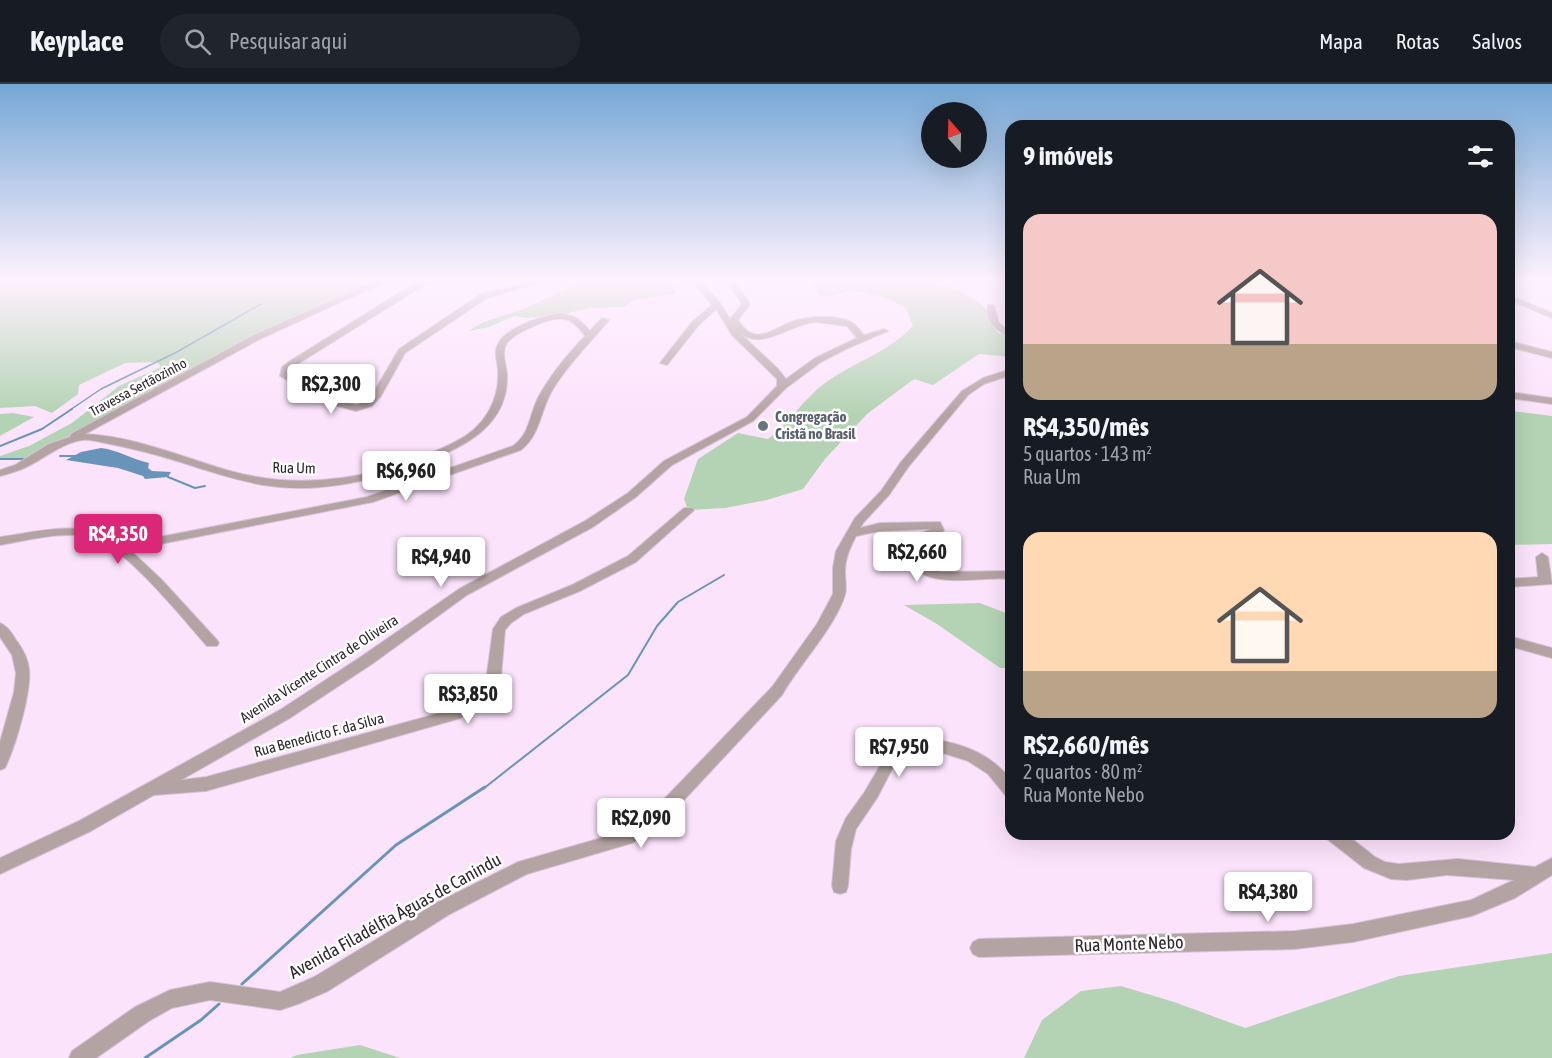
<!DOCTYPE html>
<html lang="pt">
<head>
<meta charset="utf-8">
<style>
  :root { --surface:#171b24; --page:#20242c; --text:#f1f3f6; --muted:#9ea1a6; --line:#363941; --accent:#db2777 }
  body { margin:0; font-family:"Asap Condensed",sans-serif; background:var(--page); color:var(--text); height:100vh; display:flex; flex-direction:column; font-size:22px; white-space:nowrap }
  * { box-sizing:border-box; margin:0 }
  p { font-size:20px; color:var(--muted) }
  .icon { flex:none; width:33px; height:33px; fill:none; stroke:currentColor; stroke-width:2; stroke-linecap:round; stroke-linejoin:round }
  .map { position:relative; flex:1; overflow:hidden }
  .side { position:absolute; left:1005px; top:36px; width:510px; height:720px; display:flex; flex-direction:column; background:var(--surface); border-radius:18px; box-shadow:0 6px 24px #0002 }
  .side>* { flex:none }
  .needle { width:39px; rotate:340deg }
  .buttons { position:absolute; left:921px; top:18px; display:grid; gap:12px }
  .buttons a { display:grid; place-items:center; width:66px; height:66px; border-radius:50%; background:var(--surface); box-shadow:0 6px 24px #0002; font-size:30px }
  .price { position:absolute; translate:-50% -51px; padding:0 14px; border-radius:6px; background:#fff; color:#222; font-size:20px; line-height:39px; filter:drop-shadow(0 2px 3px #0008) }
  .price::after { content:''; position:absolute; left:50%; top:36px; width:18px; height:14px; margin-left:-9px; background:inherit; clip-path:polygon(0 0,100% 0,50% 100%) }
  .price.active { background:var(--accent); color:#fff }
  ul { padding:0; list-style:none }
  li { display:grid; align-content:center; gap:12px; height:318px; padding:0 18px }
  li span { display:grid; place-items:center; height:186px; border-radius:18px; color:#555 }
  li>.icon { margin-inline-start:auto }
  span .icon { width:108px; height:108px; fill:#fffc; stroke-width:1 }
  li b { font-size:26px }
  h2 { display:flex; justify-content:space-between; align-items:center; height:72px; padding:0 18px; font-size:26px }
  header { display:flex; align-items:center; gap:36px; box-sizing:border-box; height:84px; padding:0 30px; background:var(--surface); border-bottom:2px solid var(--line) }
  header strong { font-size:28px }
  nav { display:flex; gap:33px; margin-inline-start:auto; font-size:21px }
  .search { width:420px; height:54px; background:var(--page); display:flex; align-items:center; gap:15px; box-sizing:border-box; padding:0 21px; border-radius:33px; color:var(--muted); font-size:22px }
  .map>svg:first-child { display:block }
  .green { fill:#b4d3b4 }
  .water { fill:#6994b9 }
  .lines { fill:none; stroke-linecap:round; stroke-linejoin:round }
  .stream-far2 { stroke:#6994b9; stroke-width:1.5 }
  .stream-far1 { stroke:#6994b9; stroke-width:2 }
  .stream { stroke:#6994b9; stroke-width:3 }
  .minor-casing { stroke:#d7c1d7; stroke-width:2 }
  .minor { fill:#b4a3a3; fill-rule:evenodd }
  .worship-dot { fill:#6b7280; stroke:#fff; stroke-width:2 }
  .labels { text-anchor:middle; stroke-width:5; stroke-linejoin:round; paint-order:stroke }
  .far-street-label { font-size:14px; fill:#302730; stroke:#fff }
  .worship-label { font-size:15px; font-weight:bold; fill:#5b616d; stroke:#fff; text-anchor:start }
  .street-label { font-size:15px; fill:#302730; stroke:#fff }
  .near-street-label { font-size:18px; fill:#302730; stroke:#fff }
</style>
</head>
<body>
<header>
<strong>Keyplace</strong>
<div class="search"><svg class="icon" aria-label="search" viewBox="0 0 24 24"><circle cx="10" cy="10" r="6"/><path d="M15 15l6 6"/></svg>Pesquisar aqui</div>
<nav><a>Mapa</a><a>Rotas</a><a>Salvos</a></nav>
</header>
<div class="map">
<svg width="1552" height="974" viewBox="0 0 1552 974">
  <rect width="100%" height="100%" fill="#fce3fc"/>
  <!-- green -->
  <g class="green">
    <polygon points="0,195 387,195 373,199 257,253 27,375 0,375 0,372 29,362 72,339 119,302 161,283 157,278 125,279 79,301 78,310 52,329 35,322 0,324"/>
    <path d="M595 195H637L677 201 674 210 634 216 624 223 590 224 568 229 528 234 514 232 489 243 469 247C486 234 506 232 526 224 549 214 571 201 595 195Z"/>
    <path d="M793 195C844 195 943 185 982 221 989 228 993 240 998 249L1011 251V273L979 270 933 301 914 295 867 330 825 375 803 405 767 416 725 424 688 426 684 415 698 375 738 349 768 355C790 339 803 315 824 300 853 278 888 269 913 242L906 224 889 215 852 206 831 212H820L810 199Z"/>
    <polygon points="1511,327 1552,332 1552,460 1509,461 1509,328"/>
    <polygon points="13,329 34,333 0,352 0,330"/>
    <polygon points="980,519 1011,531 1011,584 1000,584 937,540 904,521"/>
    <polygon points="1552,869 1552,974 1024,974 1042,936 1081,907 1121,902 1174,918 1245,944 1399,892"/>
    <polygon points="360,961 400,974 290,974 297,971"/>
  </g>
  <!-- water -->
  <path class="water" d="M101 364C118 366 131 375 149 379L148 384 152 387 171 388 168 393 145 395 143 392 118 384 66 376 81 368Z"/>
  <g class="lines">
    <!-- stream-far2 -->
    <polyline class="stream-far2" points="70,326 101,305 175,269 261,220"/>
    <!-- stream-far1 -->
    <g class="stream-far1">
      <polyline points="0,362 42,345 72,325"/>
      <polyline points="60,372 76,372"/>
      <polyline points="0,375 27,375"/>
      <polyline points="168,393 195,404 205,402"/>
      <polyline points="483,705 628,591 657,542 678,518 724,491"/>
    </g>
    <!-- stream -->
    <g class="stream">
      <polyline points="242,900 396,761 485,703"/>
      <polyline points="145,974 201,936 219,920"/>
    </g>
    <!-- minor casing -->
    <g class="minor-casing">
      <g id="minor">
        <path d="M380 195H391L260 255 85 350C134 352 184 374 230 387 305 408 386 393 455 358 484 344 500 317 498 285 497 276 493 267 499 258 507 244 548 228 564 230 575 231 583 239 590 247L602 234 609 236C590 259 569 279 553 305 540 326 541 350 521 366L373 418 130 466 161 495 217 556 219 559 217 562H207C184 536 123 460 91 453 62 447 29 456 0 461V453C41 447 86 434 123 460L367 413 513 362C531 349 529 330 539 312 551 290 568 270 585 252 580 245 573 236 564 235 552 232 514 249 507 259 501 268 506 280 507 290 509 337 471 360 432 375 379 395 321 411 263 401 235 396 208 387 180 378 155 370 131 364 105 359 98 358 90 355 83 356 60 359 42 377 22 385 15 388 7 390 0 392V386L15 381 49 360 70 353 71 350 254 251Z"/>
        <polygon points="428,195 438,195 421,203 296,281 289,286 289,291 336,316 356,321 366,318 372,311 399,265 481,210 541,195 553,195 487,214 405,269 381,312 372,322 356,327 330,320 280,292 282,283 290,277 415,199"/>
        <path d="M691 195H699L720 219 730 235 741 222V218L725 195H733L749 218V222L738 236C742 241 745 247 751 249 763 255 780 242 791 238 809 232 833 230 851 238 856 240 860 247 864 251L884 245 888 247 846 265 821 278 786 304 753 337 672 381 636 413 593 443 467 511 372 580 290 634 181 696 206 693 451 626 486 597 493 545 501 533 516 524 572 501 628 472 684 424H692L694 426 692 428 636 478 580 507 524 530 511 539 505 546 501 593 498 600 461 634 206 707 154 711 91 747 0 790V774L79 737 280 626 362 572 459 505 585 437 628 409 664 377 747 333 777 302V295L732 251 716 225 698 242 667 281 660 279 692 238 712 221ZM815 238 847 242 857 254 815 274 786 295 778 285 741 250C764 266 791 240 815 238Z"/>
        <polygon points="1509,211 1552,229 1552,234 1509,216"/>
        <path d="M988 221H994L999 239 1011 248V253C997 248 985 237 988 221Z"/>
        <polygon points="1509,257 1552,268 1552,274 1509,263"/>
        <path d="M1011 285V291L984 300 968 311 909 382 889 411 864 438 860 444 880 439 940 438 944 446 942 449 922 456 916 460C915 476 928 484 942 488L1011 487V495C977 491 914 512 904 464L909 454 931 445 880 447 856 452C850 464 845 474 845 488 845 495 847 504 845 511 834 545 800 579 782 611L656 746 632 759 527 790 450 830 328 907 298 920 280 926 210 916 172 924 149 937 96 974H69L72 967 135 923 170 906 210 898 280 908 314 893 438 818 518 778 622 748 644 736 772 603 817 540 833 510V484L836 467 855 434 881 407 901 378 962 307 983 294Z"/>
        <polygon points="1509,308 1552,314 1552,320 1509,314"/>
        <polygon points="1542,469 1548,473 1552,500 1509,503 1509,495 1538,493 1536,473"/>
        <path d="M0 539C7 542 12 549 16 556 22 564 28 574 29 585 32 607 15 664 5 684L0 686V658L14 608 16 589 12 571 0 553Z"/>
        <polygon points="1509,552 1552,564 1552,574 1509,562"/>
        <path d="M918 655C953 655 989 667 1011 696V714L1006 712 988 690 968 677 946 670 931 668 909 669 893 683 877 714 856 745 851 765 848 802 846 808 840 810 834 808 832 802 836 757 846 734 864 709 887 670 900 660Z"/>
        <polygon points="1325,750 1346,750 1375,773 1385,778 1399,780 1458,775 1535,783 1552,774 1552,791 1515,814 1472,832 1353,858 1295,865 979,873 973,870 970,864 973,858 979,855 1295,847 1353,840 1471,816 1514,796 1447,791 1407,796 1391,795 1364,784 1327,755"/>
      </g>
    </g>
    <!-- minor -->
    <use href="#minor" class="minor"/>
  </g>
  <!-- sky -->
  <linearGradient id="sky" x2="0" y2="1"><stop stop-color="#75a7d5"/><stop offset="0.59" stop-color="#fef2fe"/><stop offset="1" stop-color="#fef2fe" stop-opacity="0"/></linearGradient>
  <rect width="1552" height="331" fill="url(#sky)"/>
  <!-- markers -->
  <circle class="worship-dot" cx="763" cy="342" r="6"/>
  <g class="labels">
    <!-- far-street labels -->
    <g class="far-street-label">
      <text transform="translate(138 303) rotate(-28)" y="5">Travessa Sertãozinho</text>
    </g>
    <!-- worship labels -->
    <g class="worship-label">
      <text x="775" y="338">Congregação<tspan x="775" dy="17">Cristã no Brasil</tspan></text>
    </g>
    <!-- street labels -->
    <g class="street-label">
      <text transform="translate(294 384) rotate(1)" y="5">Rua Um</text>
      <text transform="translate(319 585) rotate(-33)" y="5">Avenida Vicente Cintra de Oliveira</text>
      <text transform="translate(319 651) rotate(-15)" y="5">Rua Benedicto F. da Silva</text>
    </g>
    <!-- near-street labels -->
    <g class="near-street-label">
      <text transform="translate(395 832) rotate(-29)" y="6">Avenida Filadélfia Águas de Canindu</text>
      <text transform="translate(1129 860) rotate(-2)" y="6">Rua Monte Nebo</text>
    </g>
  </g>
</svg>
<div class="buttons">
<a><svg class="needle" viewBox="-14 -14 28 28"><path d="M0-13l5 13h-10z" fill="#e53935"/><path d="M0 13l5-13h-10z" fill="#9ea1a6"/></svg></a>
</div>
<b class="price" style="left:331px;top:331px">R$2,300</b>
<b class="price" style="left:406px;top:418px">R$6,960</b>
<b class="price active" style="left:118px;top:481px">R$4,350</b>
<b class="price" style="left:917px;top:499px">R$2,660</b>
<b class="price" style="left:441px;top:504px">R$4,940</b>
<b class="price" style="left:468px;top:641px">R$3,850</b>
<b class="price" style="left:899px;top:694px">R$7,950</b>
<b class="price" style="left:641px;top:765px">R$2,090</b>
<b class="price" style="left:1268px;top:839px">R$4,380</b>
<section class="side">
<h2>9 imóveis<svg class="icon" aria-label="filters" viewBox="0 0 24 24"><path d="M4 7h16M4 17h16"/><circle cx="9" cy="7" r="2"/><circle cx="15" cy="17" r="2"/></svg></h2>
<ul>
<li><span style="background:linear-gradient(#f6c9c9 70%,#b9a48a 0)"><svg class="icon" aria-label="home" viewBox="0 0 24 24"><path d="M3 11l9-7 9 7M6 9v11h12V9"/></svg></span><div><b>R$4,350/mês</b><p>5 quartos · 143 m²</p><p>Rua Um</p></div></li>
<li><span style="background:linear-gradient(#ffd9b3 75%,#b9a48a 0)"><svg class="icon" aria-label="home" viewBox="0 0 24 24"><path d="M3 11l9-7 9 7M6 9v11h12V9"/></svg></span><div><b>R$2,660/mês</b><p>2 quartos · 80 m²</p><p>Rua Monte Nebo</p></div></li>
</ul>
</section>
</div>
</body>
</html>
